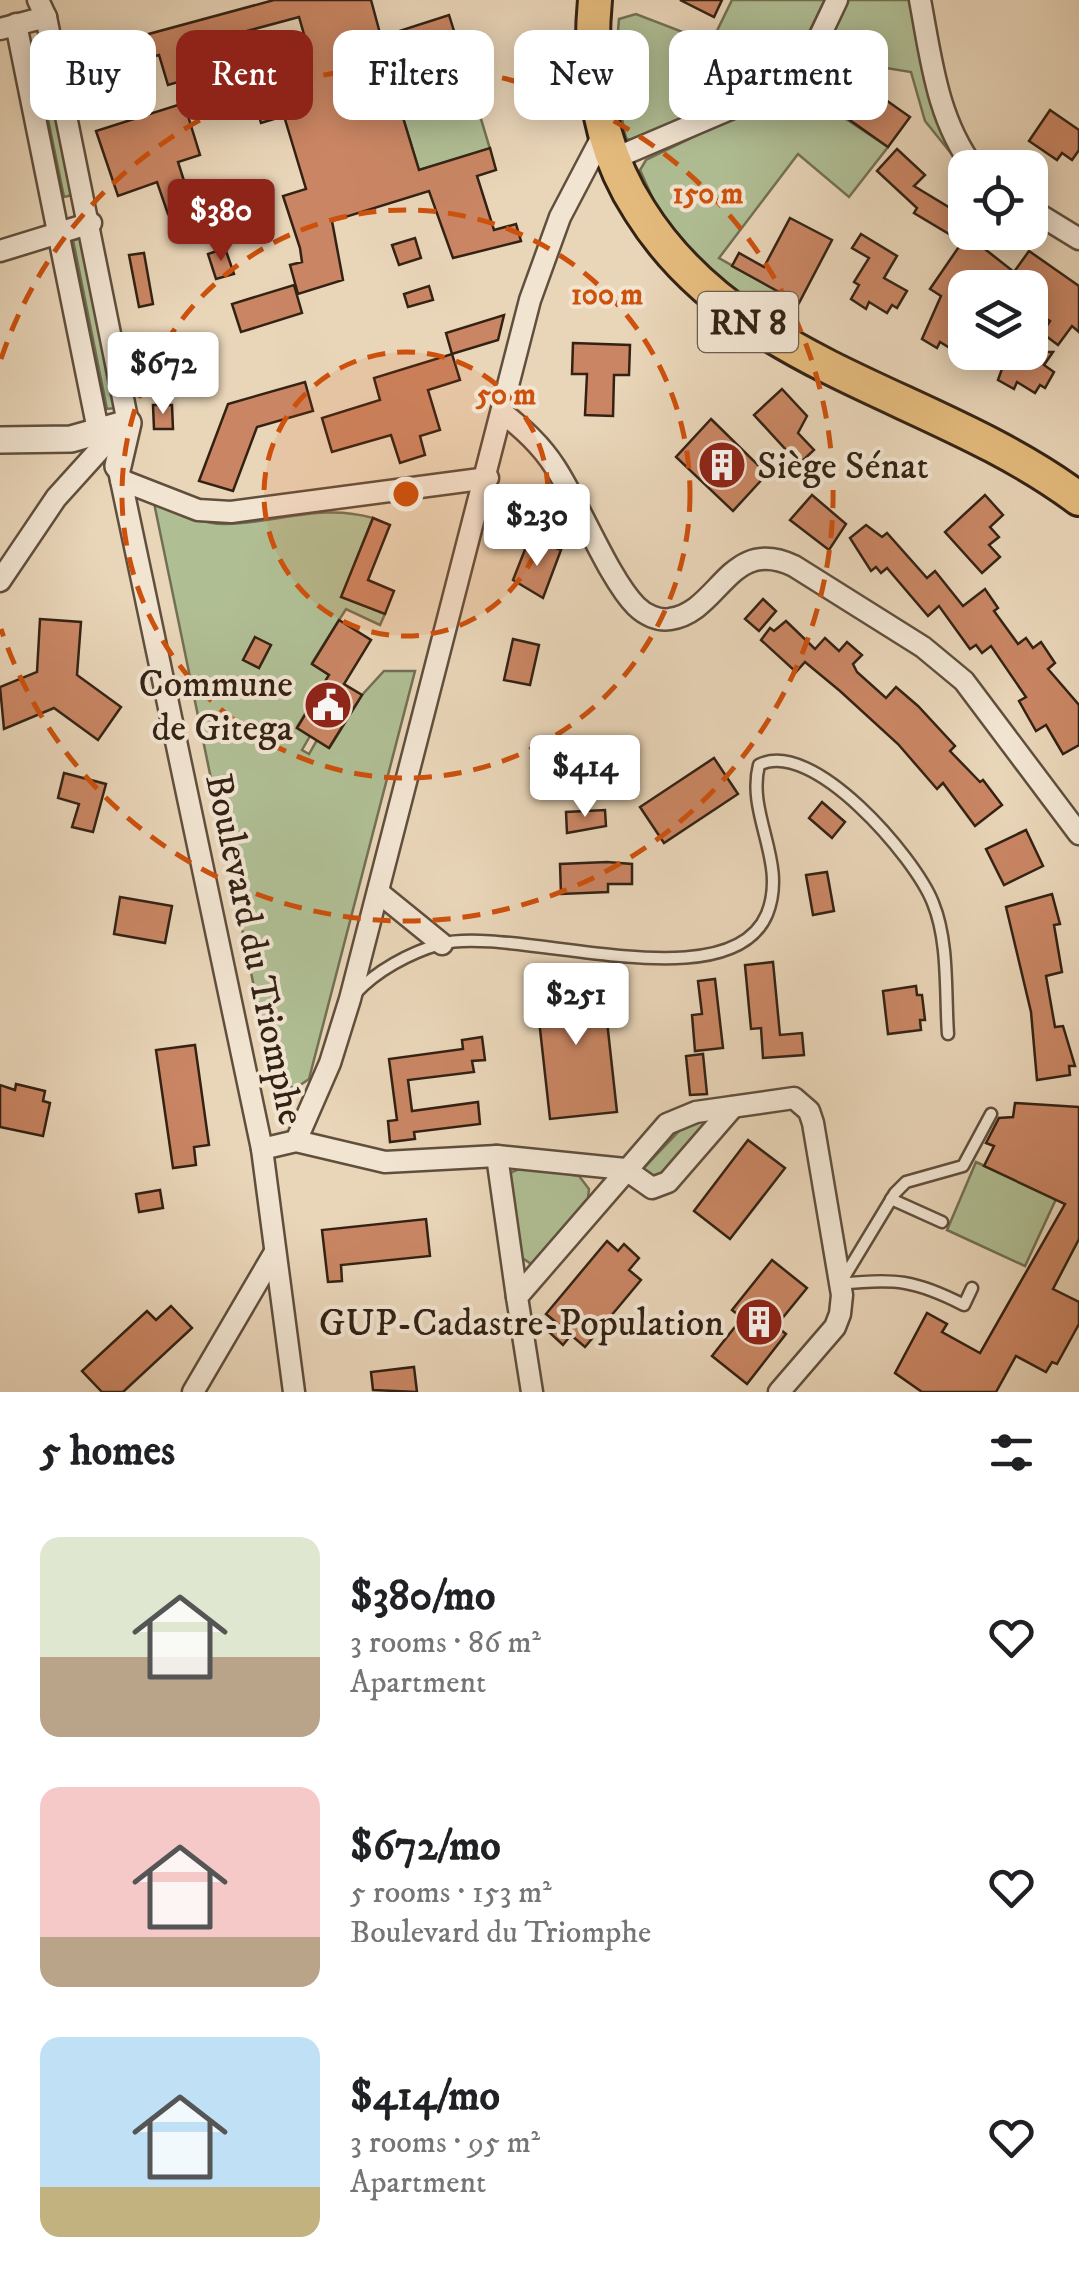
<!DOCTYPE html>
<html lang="en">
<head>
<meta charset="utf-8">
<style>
  :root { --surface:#fff; --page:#f2f2f2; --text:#202124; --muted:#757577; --accent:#8f2418 }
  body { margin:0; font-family:"IM FELL DW Pica",serif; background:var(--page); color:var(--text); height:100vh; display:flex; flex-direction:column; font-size:38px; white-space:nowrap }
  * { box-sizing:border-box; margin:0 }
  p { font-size:32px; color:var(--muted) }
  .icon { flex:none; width:55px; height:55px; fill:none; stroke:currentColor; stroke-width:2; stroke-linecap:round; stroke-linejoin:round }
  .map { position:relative; height:1392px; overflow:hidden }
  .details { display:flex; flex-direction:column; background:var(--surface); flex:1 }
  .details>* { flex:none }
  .banner { position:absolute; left:30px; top:30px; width:1020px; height:90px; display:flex; gap:20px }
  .buttons { position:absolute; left:948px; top:150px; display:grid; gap:20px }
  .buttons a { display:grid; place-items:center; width:100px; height:100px; border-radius:20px; background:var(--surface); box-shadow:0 5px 25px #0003; font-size:50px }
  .price { position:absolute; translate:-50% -85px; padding:0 22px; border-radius:10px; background:#fff; color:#222; font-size:32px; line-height:65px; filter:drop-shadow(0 2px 5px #0008) }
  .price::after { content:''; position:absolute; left:50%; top:60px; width:30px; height:22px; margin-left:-15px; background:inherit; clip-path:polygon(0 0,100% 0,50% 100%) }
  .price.active { background:var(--accent); color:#fff }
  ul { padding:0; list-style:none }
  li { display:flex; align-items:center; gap:30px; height:250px; padding:0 40px }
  li span { display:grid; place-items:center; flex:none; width:280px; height:200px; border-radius:20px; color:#555 }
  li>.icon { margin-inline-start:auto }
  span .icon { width:120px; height:120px; fill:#fffc; stroke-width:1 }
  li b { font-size:42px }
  h2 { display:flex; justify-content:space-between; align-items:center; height:120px; padding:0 40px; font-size:42px }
  .pill { padding:0 35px; border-radius:20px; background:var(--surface); box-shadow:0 5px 25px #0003; font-size:35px; line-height:90px }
  .pill.active { background:var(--accent); color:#fff }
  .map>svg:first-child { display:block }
  .green { fill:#b0be94; stroke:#727054; stroke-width:2.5 }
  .building { fill:#ca8664; stroke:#332214; stroke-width:2.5 }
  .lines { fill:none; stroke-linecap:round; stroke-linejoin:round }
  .service-casing { stroke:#604f3d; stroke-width:15 }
  .minor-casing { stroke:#604f3d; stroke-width:25 }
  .tertiary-casing { stroke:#604f3d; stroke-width:30 }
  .primary-casing { stroke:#332214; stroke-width:38 }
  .service { stroke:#f1e4d1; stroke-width:10 }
  .minor { stroke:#f1e4d1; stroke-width:20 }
  .tertiary { stroke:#f1e4d1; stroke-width:25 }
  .primary { stroke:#e4ba7c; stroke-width:32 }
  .ring { fill:none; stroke:#cd510d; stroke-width:5; stroke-dasharray:18 12 }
  .labels { text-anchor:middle; stroke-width:8; stroke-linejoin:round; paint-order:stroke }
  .shield { fill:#f1e4d1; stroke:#6c5c4d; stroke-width:2.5 }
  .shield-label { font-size:35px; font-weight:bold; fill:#332214 }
  .poi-label { font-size:38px; fill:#332214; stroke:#f1e4d1; text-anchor:end }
  .street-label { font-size:38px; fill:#332214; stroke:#f1e4d1 }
  .centre { fill:#cd510d; stroke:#f1e4d1; stroke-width:5 }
  .ring-label { font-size:30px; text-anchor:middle; font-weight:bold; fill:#cd510d; stroke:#f1e4d1; stroke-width:8; stroke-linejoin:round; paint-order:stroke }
</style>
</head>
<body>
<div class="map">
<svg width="1079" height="1392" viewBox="0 0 1079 1392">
  <rect width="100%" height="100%" fill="#e9d5b8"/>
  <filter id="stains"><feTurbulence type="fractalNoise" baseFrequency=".002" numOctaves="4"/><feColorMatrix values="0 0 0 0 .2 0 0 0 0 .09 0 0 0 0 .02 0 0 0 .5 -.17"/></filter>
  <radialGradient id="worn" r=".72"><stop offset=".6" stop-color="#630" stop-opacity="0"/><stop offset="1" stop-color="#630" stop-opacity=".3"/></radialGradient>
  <!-- green -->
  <g class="green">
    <polygon points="732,0 825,0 795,60 779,76 632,141 626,138 614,80 619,19 636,14 711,43"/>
    <polygon points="847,0 912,0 931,104 954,157 925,121 911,72 825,58 807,93 888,147 849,197 798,154 719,258 795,301 782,326 718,287 658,210 640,170 646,160 798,86 819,57"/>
    <polygon points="44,55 72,195 64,197 35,56"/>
    <polygon points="465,66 490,149 419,170 394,88"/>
    <polygon points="81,238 116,408 107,409 73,240"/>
    <path d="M153 498C175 509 201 525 226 524 278 523 321 503 373 518L342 596 385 614 380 625 346 609 312 663 329 675 297 727 310 736 302 750 309 754 317 740 330 747 362 695 384 671H415L309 1079 296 1088 286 1086 272 1074Z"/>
    <polygon points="710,1119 662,1175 657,1178 641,1171 683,1127"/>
    <polygon points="976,1162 1056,1199 1025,1266 947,1230"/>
    <polygon points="523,1167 579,1176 589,1189 588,1198 533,1265 519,1256 508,1183 510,1173"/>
  </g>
  <!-- building -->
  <g class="building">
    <polygon points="274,0 371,0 381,37 449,15 465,66 394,88 419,170 490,148 496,170 477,176 494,230 516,224 521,241 453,258 429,191 332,221 343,280 298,294 290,265 302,262 300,248 283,196 306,189 284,116 261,123 248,78 311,59 299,17 225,37 233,66 168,85 159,55 140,60 134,38"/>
    <polygon points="680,0 722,0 714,17"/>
    <polygon points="849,74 910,117 888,147 827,104"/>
    <polygon points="184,103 200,155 178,162 192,206 168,214 157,182 118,196 96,131"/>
    <polygon points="1050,110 1079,130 1079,150 1072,160 1062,153 1057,160 1029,141"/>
    <polygon points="897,149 925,175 914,186 965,217 954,237 914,213 917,208 877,171"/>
    <polygon points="790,218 832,240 799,303 732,266 739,253 764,267"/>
    <polygon points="861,234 897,256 884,278 907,291 897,308 892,305 887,313 869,302 866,309 851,299 859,285 854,282 869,258 852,248"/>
    <polygon points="967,235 1014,272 1029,251 1079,286 1079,332 1072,326 1058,345 1042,333 1050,321 1030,307 1030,288 993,288 980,277 965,288 950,315 965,324 965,342 958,353 940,342 937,348 922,339 941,296 930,289"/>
    <polygon points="415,238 421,258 399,265 392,245"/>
    <polygon points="225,248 234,274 216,279 208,254"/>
    <polygon points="144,253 153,304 139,307 129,255"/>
    <polygon points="294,285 302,313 241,332 232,304"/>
    <polygon points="429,286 433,300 408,307 404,294"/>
    <polygon points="504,315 498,340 452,354 446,333"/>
    <polygon points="573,343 630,345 629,375 614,375 613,416 585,415 587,374 572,374"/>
    <polygon points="1008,352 1053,352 1044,365 1054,372 1045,388 1040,385 1035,393 1017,382 1014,389 998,380"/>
    <polygon points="452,354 460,380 428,390 440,430 420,436 425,455 400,463 391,435 332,452 322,418 380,400 374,378"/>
    <polygon points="305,382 313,411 257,427 233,491 199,481 228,404"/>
    <polygon points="782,389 807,416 798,433 814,450 799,464 754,415"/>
    <polygon points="153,405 172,405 173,429 154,429"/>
    <polygon points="711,419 767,474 733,511 676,457"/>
    <polygon points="812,495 846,524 829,550 790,520"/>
    <polygon points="985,495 1003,515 990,527 999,537 989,545 1000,557 982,573 945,532"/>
    <polygon points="373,518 390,525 368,580 394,591 385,614 341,597"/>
    <polygon points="866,525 882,537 887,533 927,578 935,571 963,606 985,589 998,608 994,611 1018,644 1026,638 1033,648 1041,642 1055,663 1048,669 1079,705 1079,745 1063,754 1046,725 1036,731 1019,701 1026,697 991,646 982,653 976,645 970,649 939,606 928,616 887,568 881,573 876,567 871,571 850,538"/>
    <polygon points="544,543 561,550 543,598 513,580 526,547 540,553"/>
    <polygon points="763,599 776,611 759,631 745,619"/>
    <polygon points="40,619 81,622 77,675 121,707 98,740 54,708 4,729 0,687 37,672"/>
    <polygon points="339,620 371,640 344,684 362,695 329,748 297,728 329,675 312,664"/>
    <polygon points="786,621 815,649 825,638 839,651 847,642 862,655 853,664 857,672 886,698 896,687 918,706 955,746 950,751 980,782 983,780 1002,805 975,826 943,783 937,789 898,744 840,691 805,662 796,672 761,640 770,628 774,631"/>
    <polygon points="255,637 271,645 259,668 243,660"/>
    <polygon points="513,639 539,645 530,685 504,680"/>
    <polygon points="714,758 738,794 664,843 640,807"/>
    <polygon points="64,773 106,784 93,832 72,827 79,804 58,798"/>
    <polygon points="822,802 845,822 832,838 809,818"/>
    <polygon points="605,810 606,826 567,833 566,812"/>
    <polygon points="1026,830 1043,866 1004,885 986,849"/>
    <polygon points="607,862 632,864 632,884 608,884 608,892 561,894 560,864"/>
    <polygon points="827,872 834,911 813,915 806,875"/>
    <polygon points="1052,894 1060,924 1054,925 1062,972 1046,976 1055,1027 1063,1026 1075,1066 1069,1066 1070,1075 1037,1080 1031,1012 1006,907"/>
    <polygon points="120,897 172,906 165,943 114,934"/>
    <polygon points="773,962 780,1035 802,1033 804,1055 763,1058 761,1028 751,1029 745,965"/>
    <polygon points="602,976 617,1112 550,1119 535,984"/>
    <polygon points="715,979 723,1048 695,1051 692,1015 702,1014 698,981"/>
    <polygon points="916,986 917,995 922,995 925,1020 920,1020 921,1030 888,1034 883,991"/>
    <polygon points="482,1037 485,1060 472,1061 474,1072 408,1080 412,1111 478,1102 480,1124 414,1132 415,1139 390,1142 388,1121 397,1120 389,1059 463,1049 462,1040"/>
    <polygon points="195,1045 209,1145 194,1147 196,1165 173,1168 156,1050"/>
    <polygon points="703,1054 707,1094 690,1095 686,1056"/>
    <polygon points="16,1084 45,1091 43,1101 50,1103 43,1136 0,1127 0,1085 15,1090"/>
    <polygon points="1015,1103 1079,1107 1079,1239 1053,1289 1079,1302 1079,1324 1057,1364 1052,1362 1046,1372 1016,1356 996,1392 922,1392 895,1373 927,1313 947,1324 942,1332 980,1353 1065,1204 984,1166 994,1146 986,1143 999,1118 1013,1117"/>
    <polygon points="748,1140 785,1168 730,1239 694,1211"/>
    <polygon points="160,1190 163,1208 139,1212 136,1194"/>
    <polygon points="426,1219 430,1256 341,1265 342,1281 328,1282 322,1230"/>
    <polygon points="607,1241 618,1251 624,1244 639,1258 629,1270 641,1280 585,1347 571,1335 563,1345 550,1333 558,1324 546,1314"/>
    <polygon points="772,1260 807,1288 776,1326 786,1334 747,1384 712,1356 742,1318 732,1310"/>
    <polygon points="171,1306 192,1328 123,1392 102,1392 82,1371 147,1311 156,1320"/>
    <polygon points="414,1367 417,1392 373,1390 371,1372"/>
  </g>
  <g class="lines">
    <!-- service casing -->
    <g class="service-casing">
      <g id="service">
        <path d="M355 994C376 971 409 953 440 944 512 924 729 1005 767 914 788 862 746 815 759 765 812 737 915 857 933 903 949 942 945 993 948 1034"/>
        <polyline points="891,1199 942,1222"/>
        <path d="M972 1288 964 1305C915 1280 895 1278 840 1284L895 1193 906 1182 963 1166 991 1114"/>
      </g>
    </g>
    <!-- minor casing -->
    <g class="minor-casing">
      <g id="minor">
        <polyline points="38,0 46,17 128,423"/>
        <path d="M920 0C931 58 937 119 974 168"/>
        <polyline points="16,24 98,430"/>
        <polyline points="0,29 46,17"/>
        <polyline points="613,159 782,87 809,59 837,0"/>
        <polyline points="1030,209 1079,239"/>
        <polyline points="0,251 91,223"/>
        <path d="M503 413C523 429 541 445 555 467 579 503 609 579 636 606 645 615 658 621 670 619 720 612 729 535 794 566L923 647 964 681 1079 834"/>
        <polyline points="118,466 262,1149 294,1392"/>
        <polyline points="121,480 198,510 231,512 488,478"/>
        <polyline points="0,581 56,498 103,446"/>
        <polyline points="378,892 442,944"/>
        <polyline points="296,1141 385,1162 497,1156 625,1169 652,1188 668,1182 733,1107"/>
        <polyline points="262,1149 296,1141 330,1063 350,999 530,300 560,217 604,133"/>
        <polyline points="497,1156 517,1297"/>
        <polyline points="193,1392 275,1252"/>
        <polyline points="532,1392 517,1297 667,1124 696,1112 794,1098 809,1111 813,1123 842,1295 840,1314 835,1327 779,1392"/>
      </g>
    </g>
    <!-- tertiary casing -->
    <g class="tertiary-casing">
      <polyline id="tertiary" points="0,440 71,439 128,423 118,466"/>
    </g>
    <!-- primary casing -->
    <g class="primary-casing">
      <path id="primary" d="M595 0C588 74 599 148 640 211 739 369 938 393 1079 499"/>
    </g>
    <!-- service -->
    <use href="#service" class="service"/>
    <!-- minor -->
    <use href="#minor" class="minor"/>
    <!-- tertiary -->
    <use href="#tertiary" class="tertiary"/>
    <!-- primary -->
    <use href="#primary" class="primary"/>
  </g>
  <!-- distance rings -->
  <circle cx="406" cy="494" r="142" fill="#cd510d" fill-opacity=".12"/>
  <g class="ring">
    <circle cx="406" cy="494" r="142"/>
    <circle cx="406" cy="494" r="284"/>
    <path d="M1 359A427 427 0 1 1 1 629"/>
  </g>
  <!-- icons -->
  <defs>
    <g id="building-disc" transform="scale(2.5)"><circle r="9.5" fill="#8f2418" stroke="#f1e4d1"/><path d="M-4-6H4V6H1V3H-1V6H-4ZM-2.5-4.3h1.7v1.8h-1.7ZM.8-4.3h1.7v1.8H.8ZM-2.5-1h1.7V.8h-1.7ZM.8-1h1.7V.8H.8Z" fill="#fff"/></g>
    <g id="civic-disc" transform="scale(2.5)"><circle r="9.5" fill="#8f2418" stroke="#f1e4d1"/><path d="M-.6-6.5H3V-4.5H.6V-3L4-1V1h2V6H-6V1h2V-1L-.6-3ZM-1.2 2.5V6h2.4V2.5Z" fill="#fff"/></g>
  </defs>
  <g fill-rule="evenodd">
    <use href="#building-disc" x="722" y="465"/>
    <use href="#civic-disc" x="328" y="705"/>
    <use href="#building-disc" x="759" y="1322"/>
  </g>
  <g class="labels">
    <!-- shield labels -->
    <rect class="shield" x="698" y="292" width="100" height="60" rx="8"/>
    <g class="shield-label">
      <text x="748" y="334">RN 8</text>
    </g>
    <!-- poi labels -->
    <g class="poi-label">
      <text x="757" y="478" text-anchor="start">Siège Sénat</text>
      <text x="293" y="696">Commune<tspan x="293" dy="44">de Gitega</tspan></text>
      <text x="724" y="1335">GUP-Cadastre-Population</text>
    </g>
    <!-- street labels -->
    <g class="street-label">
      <text transform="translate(256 949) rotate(78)" y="13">Boulevard du Triomphe</text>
    </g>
  </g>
  <circle cx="406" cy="494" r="15" class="centre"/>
  <g class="ring-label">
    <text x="708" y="203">150 m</text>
    <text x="607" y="304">100 m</text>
    <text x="506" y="404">50 m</text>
  </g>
  <rect width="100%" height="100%" filter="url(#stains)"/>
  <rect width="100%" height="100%" fill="url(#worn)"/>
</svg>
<div class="buttons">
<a><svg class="icon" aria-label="locate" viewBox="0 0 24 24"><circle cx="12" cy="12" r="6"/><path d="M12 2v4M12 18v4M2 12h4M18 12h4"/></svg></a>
<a><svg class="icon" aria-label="layers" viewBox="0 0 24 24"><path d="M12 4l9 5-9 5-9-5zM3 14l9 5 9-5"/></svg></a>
</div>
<b class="price active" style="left:221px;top:264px">$380</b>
<b class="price" style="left:163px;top:417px">$672</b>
<b class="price" style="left:537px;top:569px">$230</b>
<b class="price" style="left:585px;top:820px">$414</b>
<b class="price" style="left:576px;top:1048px">$251</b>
<div class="banner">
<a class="pill">Buy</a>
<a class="pill active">Rent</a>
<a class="pill">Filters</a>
<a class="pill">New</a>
<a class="pill">Apartment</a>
</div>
</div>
<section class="details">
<h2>5 homes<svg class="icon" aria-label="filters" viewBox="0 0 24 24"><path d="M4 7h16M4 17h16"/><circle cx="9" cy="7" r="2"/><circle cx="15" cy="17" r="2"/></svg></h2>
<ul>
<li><span style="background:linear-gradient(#dfe7d0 60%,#b9a48a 0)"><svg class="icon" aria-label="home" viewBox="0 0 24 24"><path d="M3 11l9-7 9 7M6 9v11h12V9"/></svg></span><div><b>$380/mo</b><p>3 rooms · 86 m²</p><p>Apartment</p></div><svg class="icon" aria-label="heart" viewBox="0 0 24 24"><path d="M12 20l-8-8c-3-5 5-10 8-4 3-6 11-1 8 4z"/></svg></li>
<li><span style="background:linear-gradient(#f6c9c9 75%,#b9a48a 0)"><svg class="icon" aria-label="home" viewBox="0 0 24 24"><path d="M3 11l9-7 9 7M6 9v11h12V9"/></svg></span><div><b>$672/mo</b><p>5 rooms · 153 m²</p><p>Boulevard du Triomphe</p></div><svg class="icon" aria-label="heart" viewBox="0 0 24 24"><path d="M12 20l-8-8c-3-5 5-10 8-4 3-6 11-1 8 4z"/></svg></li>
<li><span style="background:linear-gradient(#bfe0f5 75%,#c2b280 0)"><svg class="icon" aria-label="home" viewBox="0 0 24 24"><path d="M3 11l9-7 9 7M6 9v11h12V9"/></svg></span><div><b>$414/mo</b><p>3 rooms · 95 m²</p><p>Apartment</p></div><svg class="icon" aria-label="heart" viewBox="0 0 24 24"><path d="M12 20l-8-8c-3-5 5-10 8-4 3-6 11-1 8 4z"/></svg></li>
</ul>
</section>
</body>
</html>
